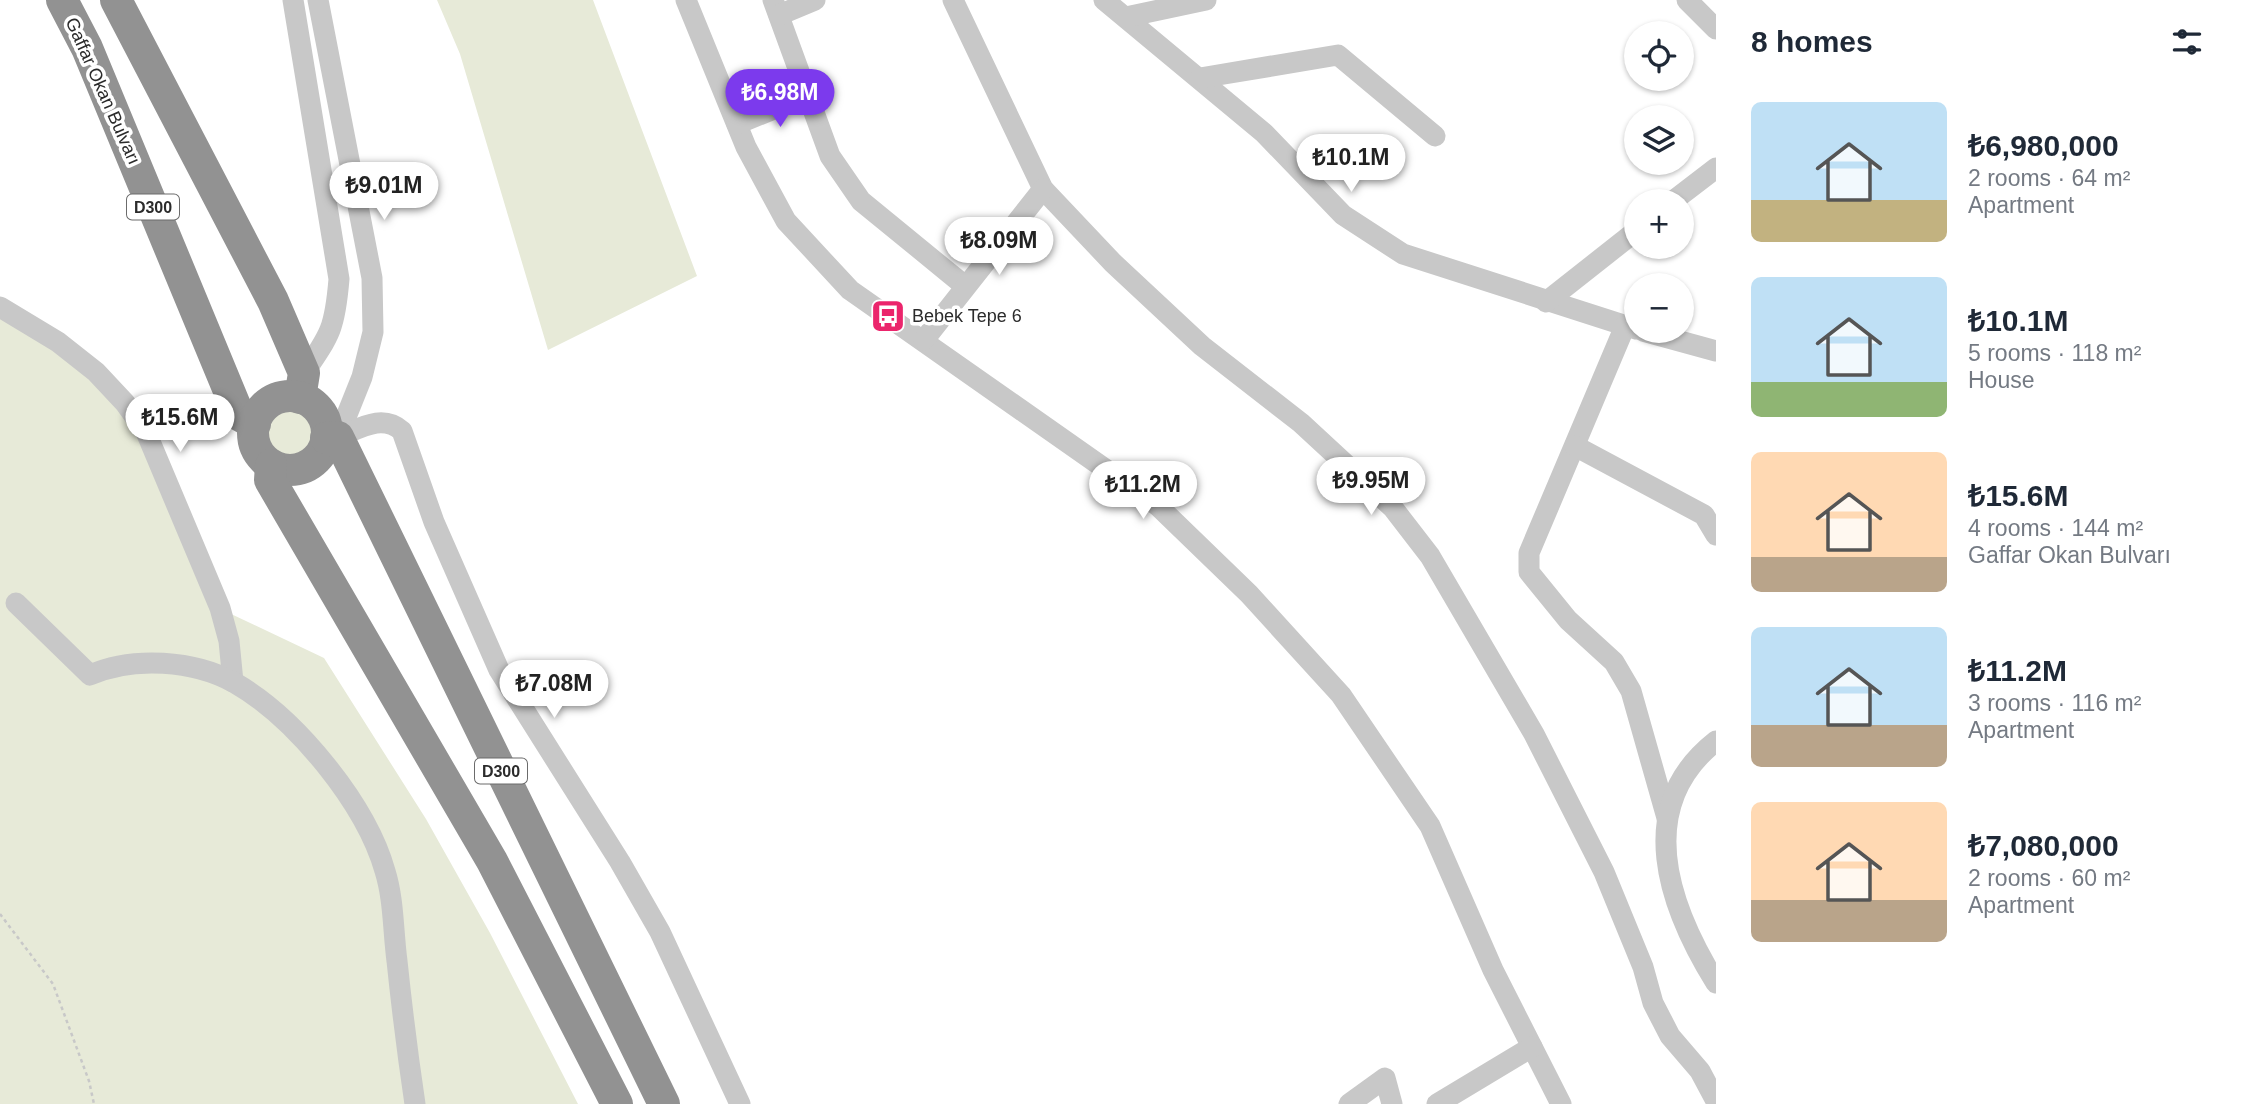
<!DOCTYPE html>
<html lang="en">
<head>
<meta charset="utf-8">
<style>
  :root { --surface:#fff; --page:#f2f2f3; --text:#1f2937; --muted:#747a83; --accent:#7c3aed }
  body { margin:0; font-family:Arial,sans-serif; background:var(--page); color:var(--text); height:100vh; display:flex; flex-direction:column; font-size:26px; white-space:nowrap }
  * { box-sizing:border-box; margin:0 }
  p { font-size:23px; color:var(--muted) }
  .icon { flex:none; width:38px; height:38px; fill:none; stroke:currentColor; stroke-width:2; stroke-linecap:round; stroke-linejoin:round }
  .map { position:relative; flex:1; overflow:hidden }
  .sheet { display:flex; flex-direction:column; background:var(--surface); width:525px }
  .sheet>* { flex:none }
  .controls { position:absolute; left:1624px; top:21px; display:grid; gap:14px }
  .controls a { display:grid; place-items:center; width:70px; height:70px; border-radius:50%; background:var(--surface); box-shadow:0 2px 5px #0004; font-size:35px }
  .price { position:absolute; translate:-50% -60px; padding:0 16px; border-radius:24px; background:#fff; color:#222; font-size:23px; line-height:46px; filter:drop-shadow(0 2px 4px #0008) }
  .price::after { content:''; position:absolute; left:50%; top:42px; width:21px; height:16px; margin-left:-10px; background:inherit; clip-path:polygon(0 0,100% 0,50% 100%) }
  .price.current { background:var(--accent); color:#fff }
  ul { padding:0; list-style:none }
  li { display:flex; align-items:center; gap:21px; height:175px; padding:0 35px }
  li span { display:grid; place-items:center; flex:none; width:196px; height:140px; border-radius:10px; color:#555 }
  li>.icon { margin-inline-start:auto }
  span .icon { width:84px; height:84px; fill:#fffc; stroke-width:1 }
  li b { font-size:30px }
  h2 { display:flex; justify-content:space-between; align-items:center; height:84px; padding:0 35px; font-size:30px }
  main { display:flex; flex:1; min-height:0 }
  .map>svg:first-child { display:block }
  .green { fill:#e7ead8 }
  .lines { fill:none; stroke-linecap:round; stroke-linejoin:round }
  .path { stroke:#c8c8c8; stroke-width:2.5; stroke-dasharray:3.5 3.5; stroke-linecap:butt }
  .minor { stroke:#c8c8c8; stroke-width:21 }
  .highway { stroke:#929292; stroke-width:32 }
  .labels { text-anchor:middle; stroke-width:7; stroke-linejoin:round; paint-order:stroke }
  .shield { fill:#fff; stroke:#6b6b6b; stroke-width:2 }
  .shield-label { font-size:16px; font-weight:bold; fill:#2b2b2b }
  .street-label { font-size:18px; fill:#2b2b2b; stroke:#fff }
  .poi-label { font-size:18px; fill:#2b2b2b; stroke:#fff; text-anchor:start }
</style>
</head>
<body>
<main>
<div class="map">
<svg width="1716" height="1104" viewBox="0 0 1716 1104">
  <rect width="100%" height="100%" fill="#fff"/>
  <!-- green -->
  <g class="green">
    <polygon points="437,0 593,0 697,276 548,350 460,54"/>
    <polygon points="0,298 108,375 229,613 324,658 426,819 490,933 578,1104 0,1104"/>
    <circle cx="290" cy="433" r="22"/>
  </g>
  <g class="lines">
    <!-- path -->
    <polyline class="path" points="0,914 53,984 89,1081 94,1104"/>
    <!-- minor -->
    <g class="minor">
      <path d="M293 0 339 279C335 327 331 334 304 373"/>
      <polyline points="318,0 372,278 373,332 362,377 338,437"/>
      <polyline points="686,0 746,147 786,221 850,290 1158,506 1249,594 1341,695 1430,826 1493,970 1561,1104"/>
      <polyline points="773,0 830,156 861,201 965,286"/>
      <polyline points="953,0 1043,189 1113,263 1202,346 1301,423 1393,508 1430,556 1534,734 1604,872 1643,967 1653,1003 1670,1036 1700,1071 1716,1101"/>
      <polyline points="1104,0 1264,133 1343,215 1403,254 1636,329"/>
      <polyline points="1687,0 1716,29"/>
      <polyline points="779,15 815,0"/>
      <polyline points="1126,17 1206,0"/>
      <polyline points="1200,78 1338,55 1435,136"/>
      <polyline points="737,124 808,95"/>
      <polyline points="1673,201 1716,168"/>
      <polyline points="1546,302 1636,231"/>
      <polyline points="0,307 58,342 96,372 125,403 146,432 220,608 229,641 233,682"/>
      <polyline points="1625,326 1529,553 1529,572 1568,620 1614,662 1631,691 1667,818"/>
      <polyline points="1643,331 1716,351"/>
      <polyline points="924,340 1043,189"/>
      <path d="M338 437C359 429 382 413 402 431L434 522 499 670 620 862 660 932 740 1104"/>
      <polyline points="1575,446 1704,515 1716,535"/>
      <path d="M16 603 90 675C133 656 194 660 235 683 296 718 366 804 385 871 394 900 393 931 397 961 402 1009 408 1057 415 1104"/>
      <path d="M1716 741C1632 807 1669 907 1716 983"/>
      <polyline points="1349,1104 1385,1078 1392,1104"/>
      <polyline points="1437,1104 1532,1047"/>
    </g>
    <!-- highway -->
    <g class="highway">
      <polyline points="62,0 87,48 239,415 255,424"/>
      <polyline points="116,0 273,301 304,373 300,398"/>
      <circle cx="290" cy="433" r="37"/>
      <polyline points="326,438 338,437 664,1104"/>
      <polyline points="271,465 270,480 492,861 617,1104"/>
    </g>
  </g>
  <!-- icons -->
  <defs>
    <g id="bus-square" transform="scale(1.75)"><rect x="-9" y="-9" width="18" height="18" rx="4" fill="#eb256c" stroke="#fff"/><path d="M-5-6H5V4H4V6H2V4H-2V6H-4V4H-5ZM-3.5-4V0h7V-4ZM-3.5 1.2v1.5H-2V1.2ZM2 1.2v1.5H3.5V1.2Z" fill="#fff"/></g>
  </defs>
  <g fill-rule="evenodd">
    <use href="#bus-square" x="888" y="316"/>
  </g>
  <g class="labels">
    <!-- shield labels -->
    <g class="shield">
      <rect x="127" y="194.5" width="52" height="25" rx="5"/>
      <rect x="475" y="758.5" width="52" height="25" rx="5"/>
    </g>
    <g class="shield-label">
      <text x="153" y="213">D300</text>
      <text x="501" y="777">D300</text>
    </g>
    <!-- street labels -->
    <g class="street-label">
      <text transform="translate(103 91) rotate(66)" y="6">Gaffar Okan Bulvarı</text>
    </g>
    <!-- poi labels -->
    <g class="poi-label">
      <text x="912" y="322">Bebek Tepe 6</text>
    </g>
  </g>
</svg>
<div class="controls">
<a><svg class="icon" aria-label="locate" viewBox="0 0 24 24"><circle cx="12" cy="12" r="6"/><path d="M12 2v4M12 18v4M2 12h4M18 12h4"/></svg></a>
<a><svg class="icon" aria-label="layers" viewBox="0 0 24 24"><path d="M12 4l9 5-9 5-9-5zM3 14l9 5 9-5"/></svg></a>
<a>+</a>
<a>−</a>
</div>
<b class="price current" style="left:780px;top:129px">₺6.98M</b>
<b class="price" style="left:1351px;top:194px">₺10.1M</b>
<b class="price" style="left:384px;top:222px">₺9.01M</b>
<b class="price" style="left:999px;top:277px">₺8.09M</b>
<b class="price" style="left:180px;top:454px">₺15.6M</b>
<b class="price" style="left:1371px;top:517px">₺9.95M</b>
<b class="price" style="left:1143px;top:521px">₺11.2M</b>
<b class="price" style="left:554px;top:720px">₺7.08M</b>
</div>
<section class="sheet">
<h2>8 homes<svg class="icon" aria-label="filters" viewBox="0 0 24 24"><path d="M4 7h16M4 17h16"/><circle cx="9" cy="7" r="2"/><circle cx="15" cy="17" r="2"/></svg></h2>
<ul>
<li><span style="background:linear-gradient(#bfe0f5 70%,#c2b280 0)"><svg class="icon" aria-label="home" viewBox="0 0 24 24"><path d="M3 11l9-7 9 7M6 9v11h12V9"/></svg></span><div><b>₺6,980,000</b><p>2 rooms · 64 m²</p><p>Apartment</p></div></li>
<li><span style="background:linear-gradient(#bfe0f5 75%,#8fb573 0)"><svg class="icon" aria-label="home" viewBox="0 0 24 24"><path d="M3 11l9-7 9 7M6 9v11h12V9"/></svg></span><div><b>₺10.1M</b><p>5 rooms · 118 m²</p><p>House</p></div></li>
<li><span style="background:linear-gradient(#ffd9b3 75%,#b9a48a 0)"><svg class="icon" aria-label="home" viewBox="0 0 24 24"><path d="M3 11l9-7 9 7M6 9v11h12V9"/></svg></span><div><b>₺15.6M</b><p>4 rooms · 144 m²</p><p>Gaffar Okan Bulvarı</p></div></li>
<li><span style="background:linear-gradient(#bfe0f5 70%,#b9a48a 0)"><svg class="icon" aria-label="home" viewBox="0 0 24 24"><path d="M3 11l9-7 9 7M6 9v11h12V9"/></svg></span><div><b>₺11.2M</b><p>3 rooms · 116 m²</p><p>Apartment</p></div></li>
<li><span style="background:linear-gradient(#ffd9b3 70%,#b9a48a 0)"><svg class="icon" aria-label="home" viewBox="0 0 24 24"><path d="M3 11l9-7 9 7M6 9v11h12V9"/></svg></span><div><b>₺7,080,000</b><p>2 rooms · 60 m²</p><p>Apartment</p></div></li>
</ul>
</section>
</main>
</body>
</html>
